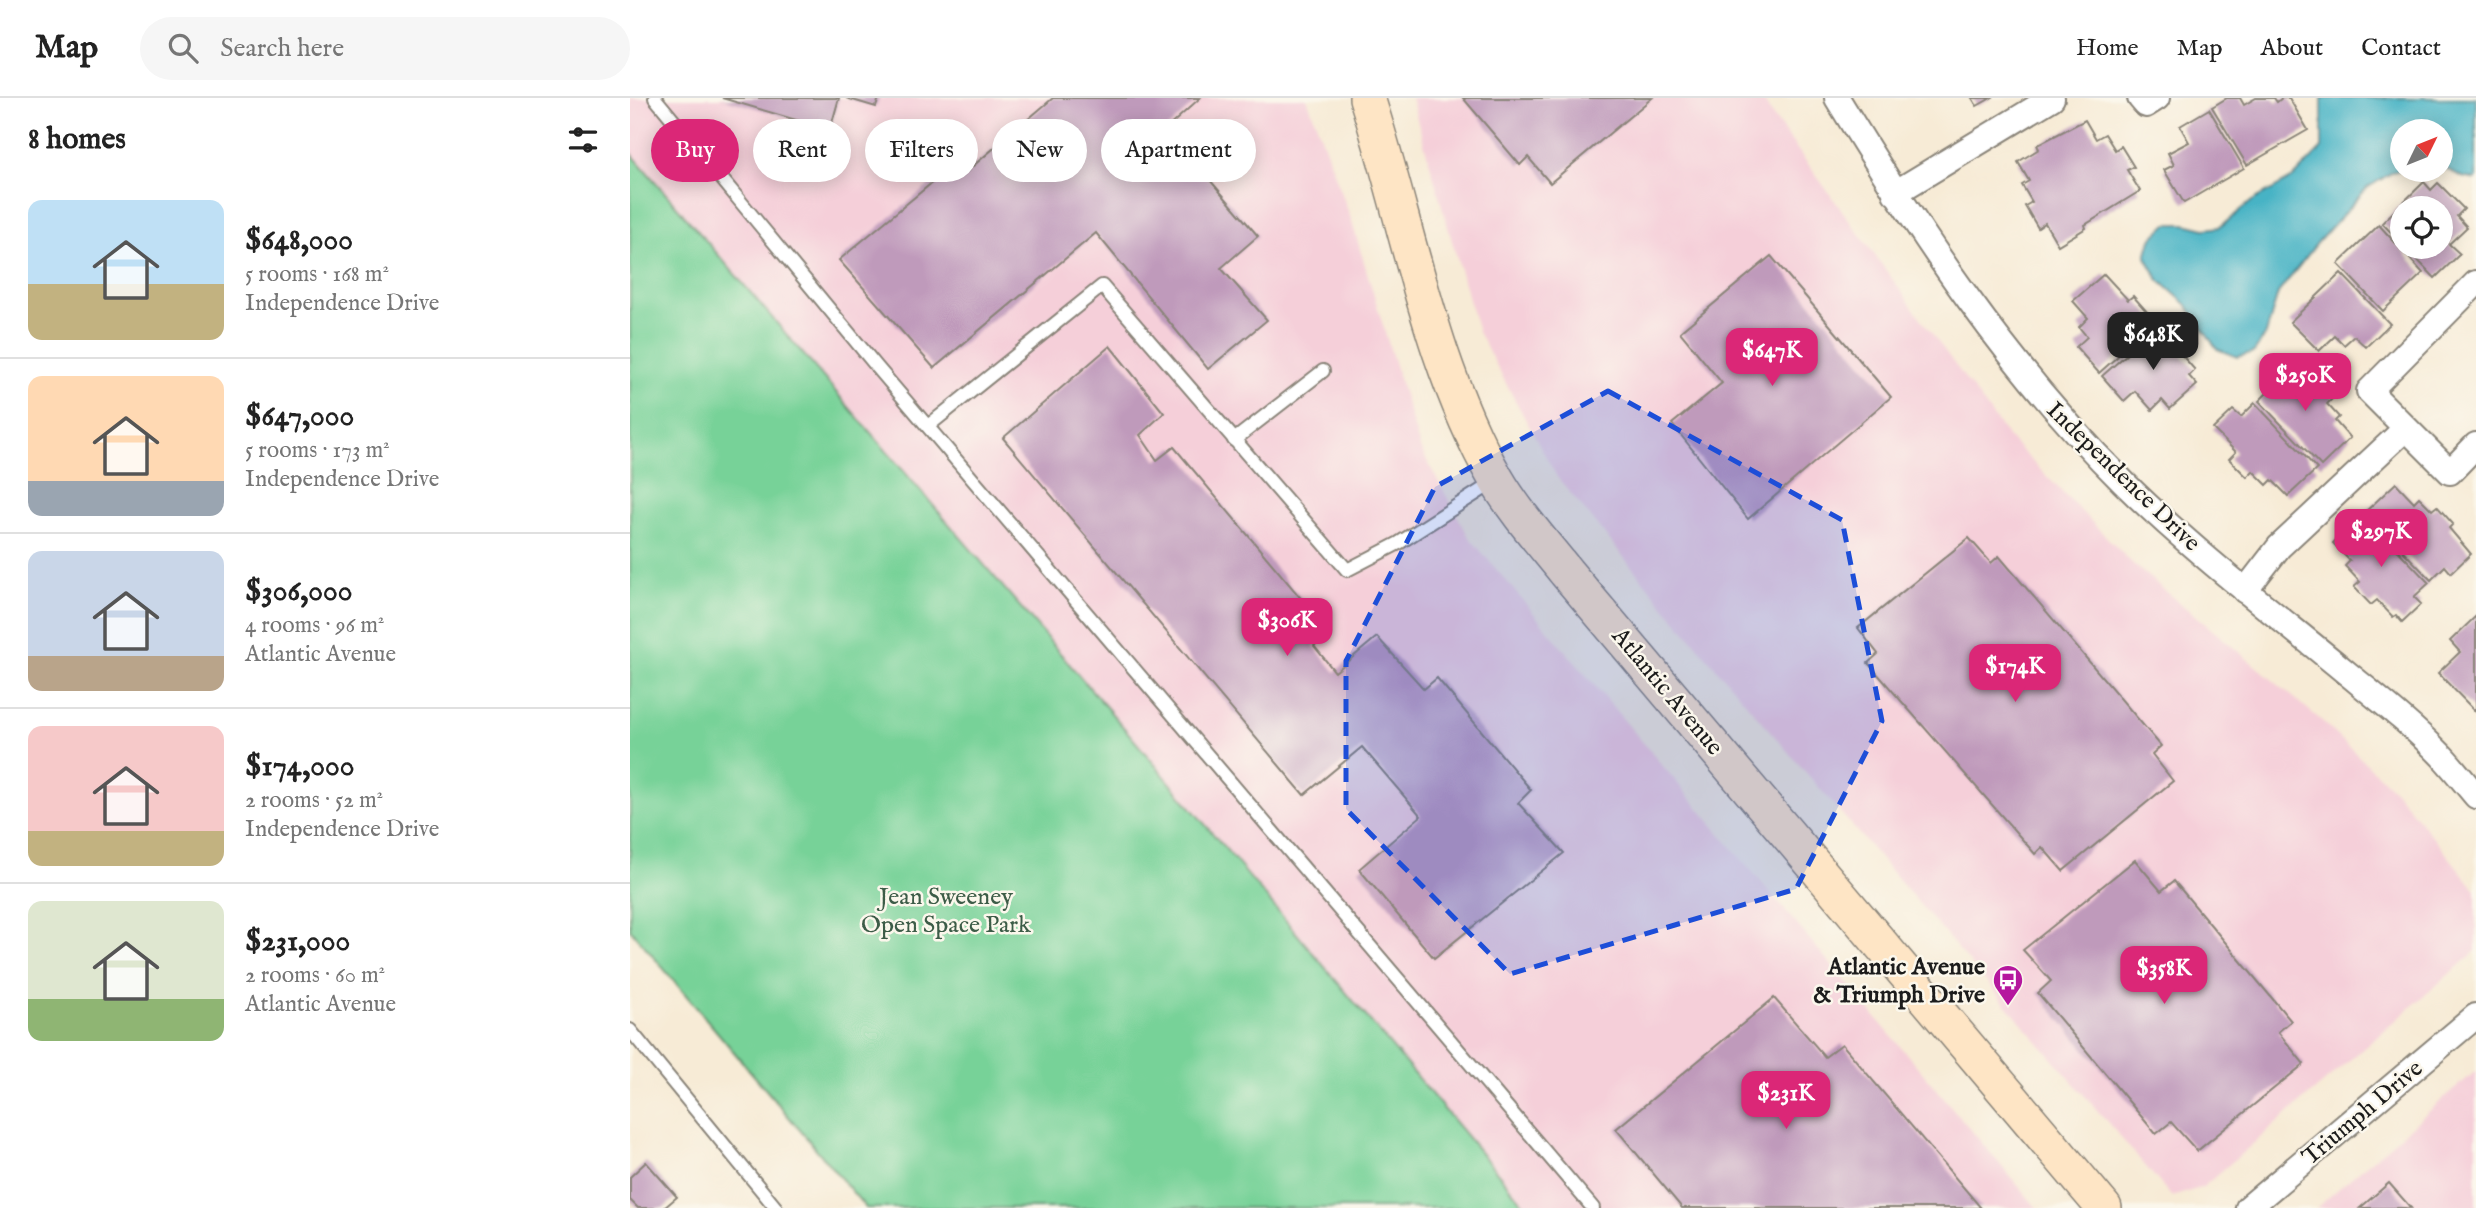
<!DOCTYPE html>
<html lang="en">
<head>
<meta charset="utf-8">
<style>
  :root { --surface:#fff; --page:#f6f6f6; --text:#222; --muted:#767676; --line:#e0e0e0; --accent:#db2777 }
  body { margin:0; font-family:"IM FELL English",serif; background:var(--page); color:var(--text); height:100vh; display:flex; flex-direction:column; font-size:26px; white-space:nowrap }
  * { box-sizing:border-box; margin:0 }
  p { font-size:23px; color:var(--muted) }
  .icon { flex:none; width:38px; height:38px; fill:none; stroke:currentColor; stroke-width:2; stroke-linecap:round; stroke-linejoin:round }
  .map { position:relative; flex:1; overflow:hidden }
  .panel { display:flex; flex-direction:column; background:var(--surface); width:630px }
  .panel>* { flex:none }
  .banner { position:absolute; left:21px; top:21px; width:665px; height:63px; display:flex; gap:14px }
  .needle { width:46px; rotate:47deg }
  .controls { position:absolute; left:1760px; top:21px; display:grid; gap:14px }
  .controls a { display:grid; place-items:center; width:63px; height:63px; border-radius:50%; background:var(--surface); box-shadow:0 4px 18px #0003; font-size:35px }
  .price { position:absolute; translate:-50% -60px; padding:0 16px; border-radius:14px; background:var(--accent); color:#fff; font-size:23px; line-height:46px; filter:drop-shadow(0 2px 4px #0008) }
  .price::after { content:''; position:absolute; left:50%; top:42px; width:21px; height:16px; margin-left:-10px; background:inherit; clip-path:polygon(0 0,100% 0,50% 100%) }
  .price.on { background:#222; color:#fff }
  ul { padding:0; list-style:none }
  li { display:flex; align-items:center; gap:21px; height:175px; padding:0 28px }
  li+li { border-top:2px solid var(--line) }
  li span { display:grid; place-items:center; flex:none; width:196px; height:140px; border-radius:14px; color:#555 }
  li>.icon { margin-inline-start:auto }
  span .icon { width:84px; height:84px; fill:#fffc; stroke-width:1 }
  li b { font-size:30px }
  h2 { display:flex; justify-content:space-between; align-items:center; height:84px; padding:0 28px; font-size:30px }
  .pill { padding:0 24px; border-radius:32px; background:var(--surface); box-shadow:0 4px 18px #0003; font-size:24px; line-height:63px }
  .pill.on { background:var(--accent); color:#fff }
  header { display:flex; align-items:center; gap:42px; box-sizing:border-box; height:98px; padding:0 35px; background:var(--surface); border-bottom:2px solid var(--line) }
  header strong { font-size:33px }
  nav { display:flex; gap:38px; margin-inline-start:auto; font-size:24px }
  .search { width:490px; height:63px; background:var(--page); display:flex; align-items:center; gap:18px; box-sizing:border-box; padding:0 24px; border-radius:38px; color:var(--muted); font-size:26px }
  main { display:flex; flex:1; min-height:0 }
  .map>svg:first-child { display:block }
  .built { fill:#f5cfd9 }
  .green { fill:#77d298; stroke:#4a775a; stroke-width:2 }
  .water { fill:#47b3c5; stroke:#326870; stroke-width:2 }
  .building { fill:#bf9abb }
  .lines { fill:none; stroke-linecap:round; stroke-linejoin:round }
  .lane-casing { stroke:#8a8479; stroke-width:16 }
  .street-casing { stroke:#8a8479; stroke-width:28 }
  .secondary-casing { stroke:#8a8479; stroke-width:38 }
  .lane { stroke:#fff; stroke-width:12 }
  .street { stroke:#fff; stroke-width:24 }
  .secondary { stroke:#fee5c5; stroke-width:35 }
  .marked { fill:#1d4ed8; fill-opacity:0.2; stroke:#1d4ed8; stroke-width:5; stroke-dasharray:14 9; stroke-linejoin:round }
  .labels { text-anchor:middle; stroke-width:5; stroke-linejoin:round; paint-order:stroke }
  .street-label { font-size:24px; fill:#1c1c1c; stroke:#fbf7ec }
  .park-label { font-size:24px; fill:#3c5c47; stroke:#fbf7ec }
  .poi-label { font-size:24px; font-weight:bold; fill:#1c1c1c; stroke:#fbf7ec; text-anchor:end }
</style>
</head>
<body>
<header>
<strong>Map</strong>
<div class="search"><svg class="icon" aria-label="search" viewBox="0 0 24 24"><circle cx="10" cy="10" r="6"/><path d="M15 15l6 6"/></svg>Search here</div>
<nav><a>Home</a><a>Map</a><a>About</a><a>Contact</a></nav>
</header>
<main>
<section class="panel">
<h2>8 homes<svg class="icon" aria-label="filters" viewBox="0 0 24 24"><path d="M4 7h16M4 17h16"/><circle cx="9" cy="7" r="2"/><circle cx="15" cy="17" r="2"/></svg></h2>
<ul>
<li><span style="background:linear-gradient(#bfe0f5 60%,#c2b280 0)"><svg class="icon" aria-label="home" viewBox="0 0 24 24"><path d="M3 11l9-7 9 7M6 9v11h12V9"/></svg></span><div><b>$648,000</b><p>5 rooms · 168 m²</p><p>Independence Drive</p></div></li>
<li><span style="background:linear-gradient(#ffd9b3 75%,#9aa5b1 0)"><svg class="icon" aria-label="home" viewBox="0 0 24 24"><path d="M3 11l9-7 9 7M6 9v11h12V9"/></svg></span><div><b>$647,000</b><p>5 rooms · 173 m²</p><p>Independence Drive</p></div></li>
<li><span style="background:linear-gradient(#c9d6e8 75%,#b9a48a 0)"><svg class="icon" aria-label="home" viewBox="0 0 24 24"><path d="M3 11l9-7 9 7M6 9v11h12V9"/></svg></span><div><b>$306,000</b><p>4 rooms · 96 m²</p><p>Atlantic Avenue</p></div></li>
<li><span style="background:linear-gradient(#f6c9c9 75%,#c2b280 0)"><svg class="icon" aria-label="home" viewBox="0 0 24 24"><path d="M3 11l9-7 9 7M6 9v11h12V9"/></svg></span><div><b>$174,000</b><p>2 rooms · 52 m²</p><p>Independence Drive</p></div></li>
<li><span style="background:linear-gradient(#dfe7d0 70%,#8fb573 0)"><svg class="icon" aria-label="home" viewBox="0 0 24 24"><path d="M3 11l9-7 9 7M6 9v11h12V9"/></svg></span><div><b>$231,000</b><p>2 rooms · 60 m²</p><p>Atlantic Avenue</p></div></li>
</ul>
</section>
<div class="map">
<svg width="1846" height="1110" viewBox="0 0 1846 1110">
  <rect width="100%" height="100%" fill="#fbf7ec"/>
  <filter id="ink" filterUnits="userSpaceOnUse"><feTurbulence type="fractalNoise" baseFrequency=".0143" numOctaves="2"/><feDisplacementMap in="SourceGraphic" scale="14" xChannelSelector="R" yChannelSelector="G"/><feConvolveMatrix kernelMatrix="1 2 1 2 8 2 1 2 1" color-interpolation-filters="sRGB"/></filter>
  <filter id="wash" filterUnits="userSpaceOnUse"><feTurbulence type="fractalNoise" baseFrequency=".00686" numOctaves="4" result="noise"/><feDisplacementMap in="SourceGraphic" scale="28" xChannelSelector="R" yChannelSelector="G"/><feGaussianBlur stdDeviation="1.57" result="paint"/><feColorMatrix in="noise" values="0 0 0 0 0 0 0 0 0 0 0 0 0 0 0 0 0 1.4 0 .05"/><feComposite in="paint" operator="in"/></filter>
  <g filter="url(#wash)">
    <rect width="100%" height="100%" fill="#f7ebd6"/>
    <!-- built -->
    <g class="built">
      <polygon points="0,0 677,0 721,121 790,350 839,439 1407,1110 897,1110 495,631 0,54"/>
      <polygon points="781,0 1132,0 1142,17 1378,339 1503,466 1692,623 1767,695 1846,792 1846,853 1573,1089 1542,1099 1091,576 927,379 848,234"/>
      <polygon points="1846,973 1846,1110 1686,1110"/>
    </g>
    <!-- green -->
    <polygon class="green" points="0,54 495,631 897,1110 236,1110 0,831"/>
    <!-- water -->
    <polygon class="water" points="1692,0 1846,0 1846,82 1832,79 1811,68 1811,33 1773,33 1773,71 1763,74 1737,90 1688,144 1648,195 1636,236 1624,254 1607,259 1587,251 1556,206 1529,182 1516,159 1521,141 1537,126 1555,126 1575,131 1590,129 1622,103 1663,80 1692,50"/>
    <g id="blocks">
      <!-- building -->
      <g class="building">
        <polygon points="92,0 209,0 200,32"/>
        <polygon points="216,0 249,0 246,9"/>
        <polygon points="423,0 570,0 536,31 628,138 591,170 637,222 578,271 466,135 304,270 209,162 321,69 330,79"/>
        <polygon points="833,0 1022,0 920,85 898,59 890,67"/>
        <polygon points="1342,0 1361,0 1347,8"/>
        <polygon points="1597,0 1610,0 1614,7 1626,0 1644,0 1647,4 1652,0 1659,0 1678,32 1617,67 1582,9"/>
        <polygon points="1579,11 1614,70 1554,105 1534,72 1544,67 1538,55 1559,44 1550,28"/>
        <polygon points="1455,22 1466,41 1475,36 1485,52 1491,48 1504,69 1497,72 1510,93 1455,127 1456,130 1428,147 1415,125 1408,130 1395,108 1402,104 1392,87 1399,83 1388,64 1409,51 1407,47"/>
        <polygon points="1794,84 1801,92 1808,85 1834,111 1827,118 1837,129 1819,146 1830,156 1805,180 1775,149 1811,149 1811,110 1773,110 1773,147 1752,125"/>
        <polygon points="1749,127 1793,175 1753,213 1708,166"/>
        <polygon points="1141,158 1261,299 1118,421 1042,326 1092,285 1050,234"/>
        <polygon points="1711,175 1760,226 1736,249 1724,238 1714,247 1705,238 1689,253 1660,224"/>
        <polygon points="1474,176 1498,202 1503,198 1526,224 1469,275 1446,249 1457,239 1449,229 1458,220 1443,203"/>
        <polygon points="1530,227 1552,251 1549,254 1565,272 1559,278 1567,287 1540,311 1532,302 1522,312 1505,293 1494,303 1472,278"/>
        <polygon points="480,248 534,315 510,337 527,362 544,349 700,535 684,548 705,574 747,539 794,591 807,580 901,692 888,705 934,755 804,860 729,771 791,718 732,649 674,697 373,340"/>
        <polygon points="1656,263 1680,289 1686,283 1703,300 1697,306 1709,319 1705,323 1720,340 1691,368 1629,303 1644,288 1637,282"/>
        <polygon points="1625,305 1687,371 1658,398 1642,382 1637,387 1623,373 1617,379 1599,361 1606,354 1583,331 1603,312 1611,319"/>
        <polygon points="1766,385 1784,404 1789,399 1802,412 1807,408 1823,426 1819,430 1841,456 1821,475 1815,468 1801,482 1735,414"/>
        <polygon points="1733,416 1799,485 1784,499 1791,506 1772,524 1766,517 1763,519 1747,502 1741,507 1724,489 1730,484 1715,468 1720,463 1703,445"/>
        <polygon points="1339,440 1361,465 1369,458 1531,648 1522,656 1543,683 1433,773 1412,749 1405,756 1238,565 1248,556 1228,530"/>
        <polygon points="1846,518 1846,614 1808,575 1830,554 1820,543"/>
        <polygon points="1505,762 1531,793 1544,783 1661,923 1648,934 1674,966 1567,1053 1541,1024 1526,1036 1408,895 1421,883 1393,852"/>
        <polygon points="1144,900 1195,959 1212,946 1351,1110 1052,1110 986,1031"/>
        <polygon points="16,1064 47,1099 34,1110 8,1110 0,1102 0,1079"/>
        <polygon points="1759,1085 1781,1110 1730,1110"/>
      </g>
    </g>
  </g>
  <g filter="url(#ink)">
    <use href="#blocks" fill-opacity="0" stroke="#8a8479" stroke-width="2"/>
    <g class="lines">
      <!-- lane casing -->
      <g class="lane-casing">
        <g id="lane">
          <polyline points="25,0 247,269 963,1110"/>
          <polyline points="298,328 472,188 717,472 769,445 864,384"/>
          <polyline points="604,342 693,273"/>
          <polyline points="0,932 146,1110"/>
        </g>
      </g>
      <!-- street casing -->
      <g class="street-casing">
        <g id="street">
          <path d="M1207 0C1291 138 1379 271 1494 385 1562 452 1639 511 1712 571 1746 599 1781 626 1812 658 1824 671 1835 685 1846 698"/>
          <polyline points="1510,0 1516,7 1527,0"/>
          <polyline points="1265,95 1422,0"/>
          <polyline points="1846,185 1739,293 1820,374 1846,347"/>
          <polyline points="1615,493 1649,449 1775,331"/>
          <polyline points="1618,1110 1846,918"/>
        </g>
      </g>
      <!-- secondary casing -->
      <g class="secondary-casing">
        <path id="secondary" d="M737 0C778 127 799 264 866 381 885 414 912 444 936 474L1474 1110"/>
      </g>
      <!-- lane -->
      <use href="#lane" class="lane"/>
      <!-- street -->
      <use href="#street" class="street"/>
      <!-- secondary -->
      <use href="#secondary" class="secondary"/>
    </g>
  </g>
  <!-- marked area -->
  <path class="marked" d="M978 293 1212 422 1252 623 1166 791 880 876 716 711V563L805 389Z"/>
  <!-- icons -->
  <defs>
    <g id="bus-pin" transform="scale(1.575)"><path d="M0 17L-7.5 6A9.5 9.5 0 1 1 7.5 6Z" fill="#b5179e" stroke="#fbf7ec"/><path d="M-5-6H5V4H4V6H2V4H-2V6H-4V4H-5ZM-3.5-4V0h7V-4ZM-3.5 1.2v1.5H-2V1.2ZM2 1.2v1.5H3.5V1.2Z" fill="#fff"/></g>
  </defs>
  <g fill-rule="evenodd">
    <use href="#bus-pin" x="1378" y="882"/>
  </g>
  <g class="labels">
    <!-- street labels -->
    <g class="street-label">
      <text transform="translate(1494 378) rotate(44)" y="8">Independence Drive</text>
      <text transform="translate(1038 593) rotate(50)" y="8">Atlantic Avenue</text>
      <text transform="translate(1732 1014) rotate(-40)" y="8">Triumph Drive</text>
    </g>
    <!-- park labels -->
    <g class="park-label">
      <text x="316" y="806">Jean Sweeney<tspan x="316" dy="28">Open Space Park</tspan></text>
    </g>
    <!-- poi labels -->
    <g class="poi-label">
      <text x="1355" y="876">Atlantic Avenue<tspan x="1355" dy="28">&amp; Triumph Drive</tspan></text>
    </g>
  </g>
</svg>
<div class="controls">
<a><svg class="needle" viewBox="-14 -14 28 28"><path d="M0-13l5 13h-10z" fill="#e53935"/><path d="M0 13l5-13h-10z" fill="#767676"/></svg></a>
<a><svg class="icon" aria-label="locate" viewBox="0 0 24 24"><circle cx="12" cy="12" r="6"/><path d="M12 2v4M12 18v4M2 12h4M18 12h4"/></svg></a>
</div>
<b class="price on" style="left:1523px;top:274px">$648K</b>
<b class="price" style="left:1142px;top:290px">$647K</b>
<b class="price" style="left:1675px;top:315px">$250K</b>
<b class="price" style="left:1751px;top:471px">$297K</b>
<b class="price" style="left:657px;top:560px">$306K</b>
<b class="price" style="left:1385px;top:606px">$174K</b>
<b class="price" style="left:1534px;top:908px">$358K</b>
<b class="price" style="left:1156px;top:1033px">$231K</b>
<div class="banner">
<a class="pill on">Buy</a>
<a class="pill">Rent</a>
<a class="pill">Filters</a>
<a class="pill">New</a>
<a class="pill">Apartment</a>
</div>
</div>
</main>
</body>
</html>
